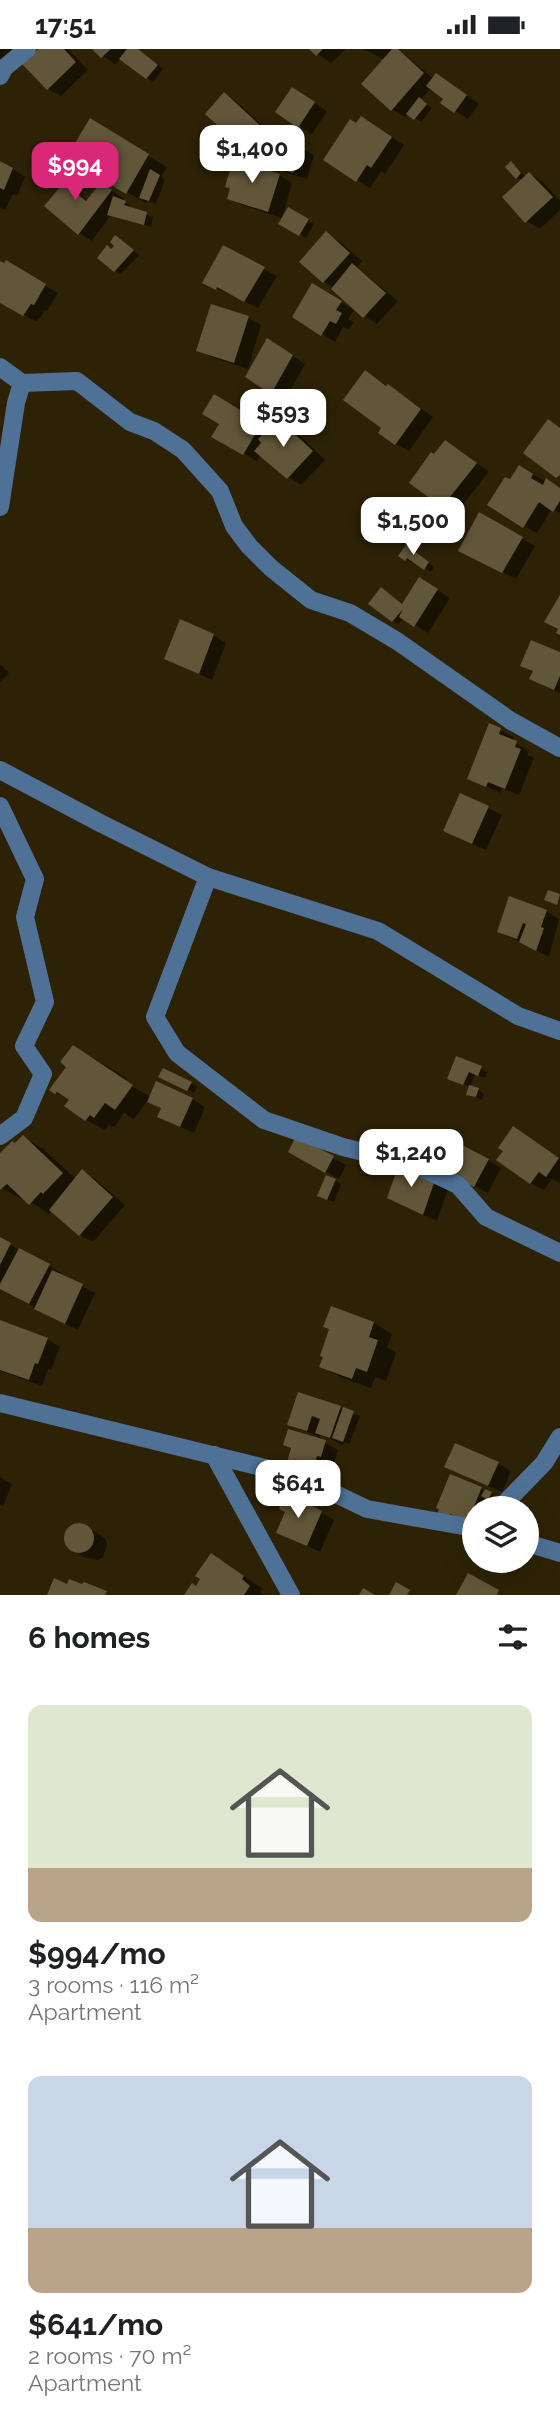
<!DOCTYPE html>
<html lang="en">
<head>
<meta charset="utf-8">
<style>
  :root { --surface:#fff; --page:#f6f6f6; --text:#202124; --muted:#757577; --accent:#db2777 }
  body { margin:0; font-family:Raleway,sans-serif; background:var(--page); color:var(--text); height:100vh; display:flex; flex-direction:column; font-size:26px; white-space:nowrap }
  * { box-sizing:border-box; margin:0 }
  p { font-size:23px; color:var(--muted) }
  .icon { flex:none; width:38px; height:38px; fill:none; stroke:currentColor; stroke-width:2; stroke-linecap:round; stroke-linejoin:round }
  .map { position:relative; height:1546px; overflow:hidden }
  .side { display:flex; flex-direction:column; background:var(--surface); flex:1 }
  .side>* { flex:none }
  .tools { position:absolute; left:462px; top:1447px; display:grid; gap:14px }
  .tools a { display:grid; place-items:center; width:77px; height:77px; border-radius:50%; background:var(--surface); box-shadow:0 7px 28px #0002; font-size:35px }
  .price { position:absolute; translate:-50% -60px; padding:0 16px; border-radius:14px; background:#fff; color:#222; font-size:23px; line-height:46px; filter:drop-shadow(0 2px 4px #0008) }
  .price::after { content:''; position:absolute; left:50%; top:42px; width:21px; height:16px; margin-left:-10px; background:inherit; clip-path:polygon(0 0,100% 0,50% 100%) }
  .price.active { background:var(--accent); color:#fff }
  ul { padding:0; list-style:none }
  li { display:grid; align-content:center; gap:14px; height:371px; padding:0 28px }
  li span { display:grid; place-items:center; height:217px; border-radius:14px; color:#555 }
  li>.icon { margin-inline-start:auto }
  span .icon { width:126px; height:126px; fill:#fffc; stroke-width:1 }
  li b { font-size:30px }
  h2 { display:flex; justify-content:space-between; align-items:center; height:84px; padding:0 28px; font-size:30px }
  .status { display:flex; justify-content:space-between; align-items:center; height:49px; padding:0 35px; background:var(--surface); direction:ltr }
  .status svg { height:19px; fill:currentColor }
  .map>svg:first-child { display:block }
  .shadow { fill:#0007 }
  .building { fill:#615639 }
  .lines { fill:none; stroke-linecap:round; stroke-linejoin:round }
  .minor { stroke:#4e7195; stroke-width:18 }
</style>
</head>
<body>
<div class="status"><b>17:51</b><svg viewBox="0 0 49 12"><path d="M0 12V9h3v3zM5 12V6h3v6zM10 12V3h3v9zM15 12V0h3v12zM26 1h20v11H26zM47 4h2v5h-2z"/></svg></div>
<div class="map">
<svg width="560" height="1546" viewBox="0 0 560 1546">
  <rect width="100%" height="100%" fill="#2d2205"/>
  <!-- shadow -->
  <g class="shadow">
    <polygon points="0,0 10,0 14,3 0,20"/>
    <polygon points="40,0 68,0 88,21 61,47 48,40"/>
    <polygon points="90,0 137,0 163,20 153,33 122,9 115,15 96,2"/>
    <polygon points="311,0 346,0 331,14"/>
    <polygon points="364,0 398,0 434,30 437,26 479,55 468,70 443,54 446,50 431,39 420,51 432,59 421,73 408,64 405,68 392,60 385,11"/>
    <polygon points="224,46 237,53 274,87 267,94 272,95 273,90 301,99 314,106 307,130 265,117 232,95 236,91"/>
    <polygon points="306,48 327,62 312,85 278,63"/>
    <polygon points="357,76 374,77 404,96 385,125 381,122 370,139 357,131"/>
    <polygon points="109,83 167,118 161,128 165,131 156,154 147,152 146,154 127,143"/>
    <polygon points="0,112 25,128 17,147 13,145 5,161 0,159"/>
    <polygon points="511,114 526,128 530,125 543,133 560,152 560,161 540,180 527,172 523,131 517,128"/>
    <polygon points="71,117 93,132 81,146 88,152 102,135 124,150 122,152 131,157 130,160 153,168 151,178 111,166 92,192 79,184 47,157 64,136"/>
    <polygon points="279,126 292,134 282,169 242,156 229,149 232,140 227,137"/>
    <polygon points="289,160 314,175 306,189 281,174"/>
    <polygon points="326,185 339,192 362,212 357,218 398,252 377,275 364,267 334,239 324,233"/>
    <polygon points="122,192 139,206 121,225 115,221 112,202"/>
    <polygon points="223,199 277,227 258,259 205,234"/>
    <polygon points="0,214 4,216 6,214 58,244 47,262 45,261 37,273 0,252"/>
    <polygon points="326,244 354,261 348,270 354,273 349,281 343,278 335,293 294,268"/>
    <polygon points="248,269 261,276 248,320 211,308 198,301"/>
    <polygon points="281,299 305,315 285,351 272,343"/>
    <polygon points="366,324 401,345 433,368 409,402 396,395 383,379"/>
    <polygon points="214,347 270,380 271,378 276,381 282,374 295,382 325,411 301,436 288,428 261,405 257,412 213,387 221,374"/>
    <polygon points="458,400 489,423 456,464 443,456 435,407"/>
    <polygon points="532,425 560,440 560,464 552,460 537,484 524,477 510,432"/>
    <polygon points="479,465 535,497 516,530 473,508"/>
    <polygon points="412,502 434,518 431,523 414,511 412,514 400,506"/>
    <polygon points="420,530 450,549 428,584 404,569 399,575 393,572 388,544 404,556"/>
    <polygon points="213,586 226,594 212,631 167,610"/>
    <polygon points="560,605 560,644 531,630 534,623 523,616"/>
    <polygon points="0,615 9,624 0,633"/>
    <polygon points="490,676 514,688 512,692 529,702 527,706 534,709 519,746 502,739 500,744 469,729"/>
    <polygon points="461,746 502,766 486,801 458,789"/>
    <polygon points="546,862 559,870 549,908 499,882"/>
    <polygon points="74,998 122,1026 127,1030 125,1033 152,1049 192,1050 205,1058 194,1084 172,1074 162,1059 148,1051 134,1070 124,1064 114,1078 109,1076 105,1081 86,1071 67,1056 70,1052 56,1044 69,1017"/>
    <polygon points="457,1009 487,1023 485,1029 475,1025 470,1038 456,1032"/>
    <polygon points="167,1031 191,1034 197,1038 194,1044"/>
    <polygon points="478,1041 484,1045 482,1051 468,1045"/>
    <polygon points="527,1087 560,1110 560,1134 552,1130 544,1141 531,1134"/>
    <polygon points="23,1088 42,1099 76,1130 82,1123 95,1130 125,1156 93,1193 80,1186 52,1162 49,1165 23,1148 21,1150 0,1138 0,1107"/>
    <polygon points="297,1089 346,1116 339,1130 303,1110"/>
    <polygon points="488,1111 501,1119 488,1144 445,1122 452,1116"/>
    <polygon points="400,1118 448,1140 437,1172 402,1156"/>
    <polygon points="335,1131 341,1135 334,1153 326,1150"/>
    <polygon points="0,1190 62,1224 61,1227 95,1244 78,1281 49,1267 0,1239"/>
    <polygon points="332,1259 374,1274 392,1285 387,1298 396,1304 386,1332 375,1328 371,1339 340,1328 321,1317 331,1280"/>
    <polygon points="0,1273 47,1290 60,1298 51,1321 48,1320 42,1337 0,1322"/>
    <polygon points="299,1345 360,1367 349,1395 344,1393 343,1396 321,1386 319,1391 338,1401 334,1414 331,1413 326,1427 302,1420 289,1412 317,1387 289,1375"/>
    <polygon points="498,1414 511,1422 502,1443 446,1418"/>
    <polygon points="0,1428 12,1435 3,1457 0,1456"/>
    <polygon points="481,1440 498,1448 495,1453 492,1452 489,1460 474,1460 474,1475 439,1464"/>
    <polygon points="321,1464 334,1471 320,1503 278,1483"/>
    <polygon points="79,1475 86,1477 105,1489 107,1495 103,1508 98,1511 84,1508 71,1500 66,1488 68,1482"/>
    <polygon points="211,1506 262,1539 260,1543 264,1546 186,1546 196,1539"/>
  </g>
  <!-- building -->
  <g class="building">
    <polygon points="38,0 64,0 76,13 47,41 22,15"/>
    <polygon points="92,0 111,0 101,9"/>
    <polygon points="127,0 138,0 158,16 146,30 119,10"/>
    <polygon points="309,0 323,0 316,7"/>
    <polygon points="392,0 398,0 424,24 391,62 361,35"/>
    <polygon points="436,24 467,46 454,64 440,54 443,50 426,37"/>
    <polygon points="292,38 315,53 298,79 275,63"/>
    <polygon points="224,43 262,78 239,103 229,95 233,91 205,65"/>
    <polygon points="419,48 427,55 414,71 406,65"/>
    <polygon points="361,67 392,88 371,119 367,116 356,133 323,111 350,70 356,74"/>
    <polygon points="90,69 149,105 126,145 66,109"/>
    <polygon points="272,88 302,97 293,124 250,110 257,89 270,93"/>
    <polygon points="233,110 280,125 268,163 227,150 230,139 225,138"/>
    <polygon points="0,112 13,119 4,141 0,139"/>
    <polygon points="511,112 521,124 516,130 505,118"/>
    <polygon points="71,115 81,123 69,138 86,152 101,133 112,141 78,186 44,157 61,137 56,133"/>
    <polygon points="150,120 160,126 149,152 139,149"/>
    <polygon points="529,123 553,148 525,174 502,148"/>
    <polygon points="113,147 126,152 124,156 147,163 144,176 107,166"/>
    <polygon points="288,158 309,170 299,187 278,175"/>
    <polygon points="326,182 350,204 323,234 299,213"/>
    <polygon points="115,186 134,201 114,223 97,209 107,196 111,200 114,197 110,193"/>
    <polygon points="223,196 265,218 244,253 217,238 216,241 202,234"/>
    <polygon points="6,211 46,235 34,256 31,255 23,267 0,254 0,212 4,214"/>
    <polygon points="352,214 386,244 363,269 331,240"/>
    <polygon points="312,234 342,252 336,261 342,264 336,275 330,272 321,287 292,268"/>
    <polygon points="211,255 249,267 234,314 196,302"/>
    <polygon points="267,289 293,306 271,345 245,328"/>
    <polygon points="365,321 386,337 388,335 421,360 395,396 378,384 381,379 343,351"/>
    <polygon points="214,345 262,374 243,406 211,388 219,375 202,365"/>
    <polygon points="548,370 560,379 560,426 556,429 523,404"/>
    <polygon points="281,372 313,402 287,430 254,402 261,394 258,390 271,376 274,380"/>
    <polygon points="445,391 477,414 442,458 409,434 431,403 434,405"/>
    <polygon points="519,416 533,425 531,429 543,436 546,429 560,439 560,452 553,463 539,453 523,479 487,456 505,428 510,430"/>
    <polygon points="479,463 523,488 502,524 458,502"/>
    <polygon points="406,496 429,513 424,521 407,509 405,512 398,507"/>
    <polygon points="419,528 438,540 414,578 399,568 403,560 392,573 368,555 381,538 402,555"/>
    <polygon points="560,546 560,586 556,584 558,580 544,573"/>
    <polygon points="180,570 214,585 199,625 164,610"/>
    <polygon points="531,591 560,603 560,627 554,641 529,630 533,622 520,617"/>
    <polygon points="489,674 501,679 499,685 517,692 515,698 521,700 505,740 488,733 486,738 467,730"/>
    <polygon points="460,744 489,757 472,795 443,782"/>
    <polygon points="548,841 560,845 557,856 544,851"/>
    <polygon points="509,847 547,861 541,878 544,879 536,902 519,893 526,875 523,874 517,890 497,883"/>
    <polygon points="73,996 133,1036 115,1061 105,1054 94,1069 90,1066 85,1072 64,1057 69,1051 57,1043 55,1045 49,1041 66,1018 60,1013"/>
    <polygon points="456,1007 482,1017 478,1027 469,1023 463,1036 447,1030"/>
    <polygon points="163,1019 192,1033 187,1042 158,1028"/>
    <polygon points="156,1032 193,1049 180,1078 157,1068 161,1059 147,1053"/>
    <polygon points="469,1036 479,1039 476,1048 466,1046"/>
    <polygon points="513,1077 559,1109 546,1128 539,1123 530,1135 496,1111 503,1102 498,1099"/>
    <polygon points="23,1086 63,1124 43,1145 41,1143 29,1156 7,1135 0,1141 0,1104 12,1092 15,1094"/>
    <polygon points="296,1087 334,1107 325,1124 288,1103"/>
    <polygon points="460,1095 489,1110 474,1138 430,1115 435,1105 451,1113"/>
    <polygon points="399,1115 435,1131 423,1166 387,1149"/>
    <polygon points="82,1120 113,1148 79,1187 49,1161"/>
    <polygon points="326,1126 336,1130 327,1151 317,1147"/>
    <polygon points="0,1188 11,1194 0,1216"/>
    <polygon points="19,1199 50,1215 29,1255 0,1240 0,1235"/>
    <polygon points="52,1221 83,1235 65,1275 34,1260"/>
    <polygon points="331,1257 374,1273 369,1288 378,1291 367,1323 356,1319 352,1330 319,1318 323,1308 320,1307 329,1280 323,1278"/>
    <polygon points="0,1271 48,1289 38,1315 35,1314 29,1331 0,1321"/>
    <polygon points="298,1343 341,1357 330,1389 315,1384 320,1370 312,1367 307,1382 287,1376"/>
    <polygon points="343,1358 354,1362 343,1393 332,1389"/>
    <polygon points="288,1380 326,1391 321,1408 317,1407 313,1421 287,1413 291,1399 283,1396"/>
    <polygon points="455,1394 499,1413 488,1437 444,1418"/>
    <polygon points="450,1425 482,1438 468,1472 450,1465 449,1470 437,1465 439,1460 436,1459"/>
    <polygon points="485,1440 492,1443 488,1451 481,1447"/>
    <polygon points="286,1444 322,1462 307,1497 276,1484 285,1463 279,1460"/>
    <circle cx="79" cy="1489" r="15"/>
    <polygon points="211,1504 244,1527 242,1530 250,1537 244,1546 184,1546 192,1534 196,1537 200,1530 195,1527"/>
    <polygon points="468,1524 499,1541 497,1546 456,1546"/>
    <polygon points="54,1529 67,1535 69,1530 82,1535 84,1533 107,1542 105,1546 47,1546"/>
    <polygon points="396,1533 410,1541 407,1546 389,1546"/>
    <polygon points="363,1539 375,1546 359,1546"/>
  </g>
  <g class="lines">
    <!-- minor -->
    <g class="minor">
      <polyline points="0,27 4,19 27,0"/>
      <polyline points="0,318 22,334 16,354 0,458"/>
      <polyline points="22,334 77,332 130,373 154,382 183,401 220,442 234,477 249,497 271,519 311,551 350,564 397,592 511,672 560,699"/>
      <polyline points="0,721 102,775 208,828 378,882 518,967 560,982"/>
      <polyline points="0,757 35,830 25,868 45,953 24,997 43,1025 24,1069 0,1087"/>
      <polyline points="208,828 155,968 177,1004 264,1071 343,1098 416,1116 458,1136 486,1168 560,1204"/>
      <polyline points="0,1354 298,1427 367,1460 474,1479"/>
      <polyline points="214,1406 291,1546"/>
      <polyline points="499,1460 544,1414 560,1388"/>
      <polyline points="527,1494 560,1504"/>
    </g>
  </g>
</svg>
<div class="tools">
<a><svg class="icon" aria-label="layers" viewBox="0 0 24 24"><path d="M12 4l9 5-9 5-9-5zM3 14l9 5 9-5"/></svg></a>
</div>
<b class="price" style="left:252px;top:136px">$1,400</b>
<b class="price active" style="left:75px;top:153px">$994</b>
<b class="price" style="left:283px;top:400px">$593</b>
<b class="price" style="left:413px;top:508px">$1,500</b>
<b class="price" style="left:411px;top:1140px">$1,240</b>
<b class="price" style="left:298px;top:1471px">$641</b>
</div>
<section class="side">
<h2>6 homes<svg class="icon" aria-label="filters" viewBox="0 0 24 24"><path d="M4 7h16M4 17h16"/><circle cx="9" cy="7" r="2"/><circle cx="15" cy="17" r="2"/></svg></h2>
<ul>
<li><span style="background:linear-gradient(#dfe7d0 75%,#b9a48a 0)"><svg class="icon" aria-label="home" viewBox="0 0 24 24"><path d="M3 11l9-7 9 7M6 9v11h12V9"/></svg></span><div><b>$994/mo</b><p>3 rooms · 116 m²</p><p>Apartment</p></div></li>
<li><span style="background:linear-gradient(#c9d6e8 70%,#b9a48a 0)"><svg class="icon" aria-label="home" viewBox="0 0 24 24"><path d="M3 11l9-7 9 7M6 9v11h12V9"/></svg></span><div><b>$641/mo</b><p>2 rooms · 70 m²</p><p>Apartment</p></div></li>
</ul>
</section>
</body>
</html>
